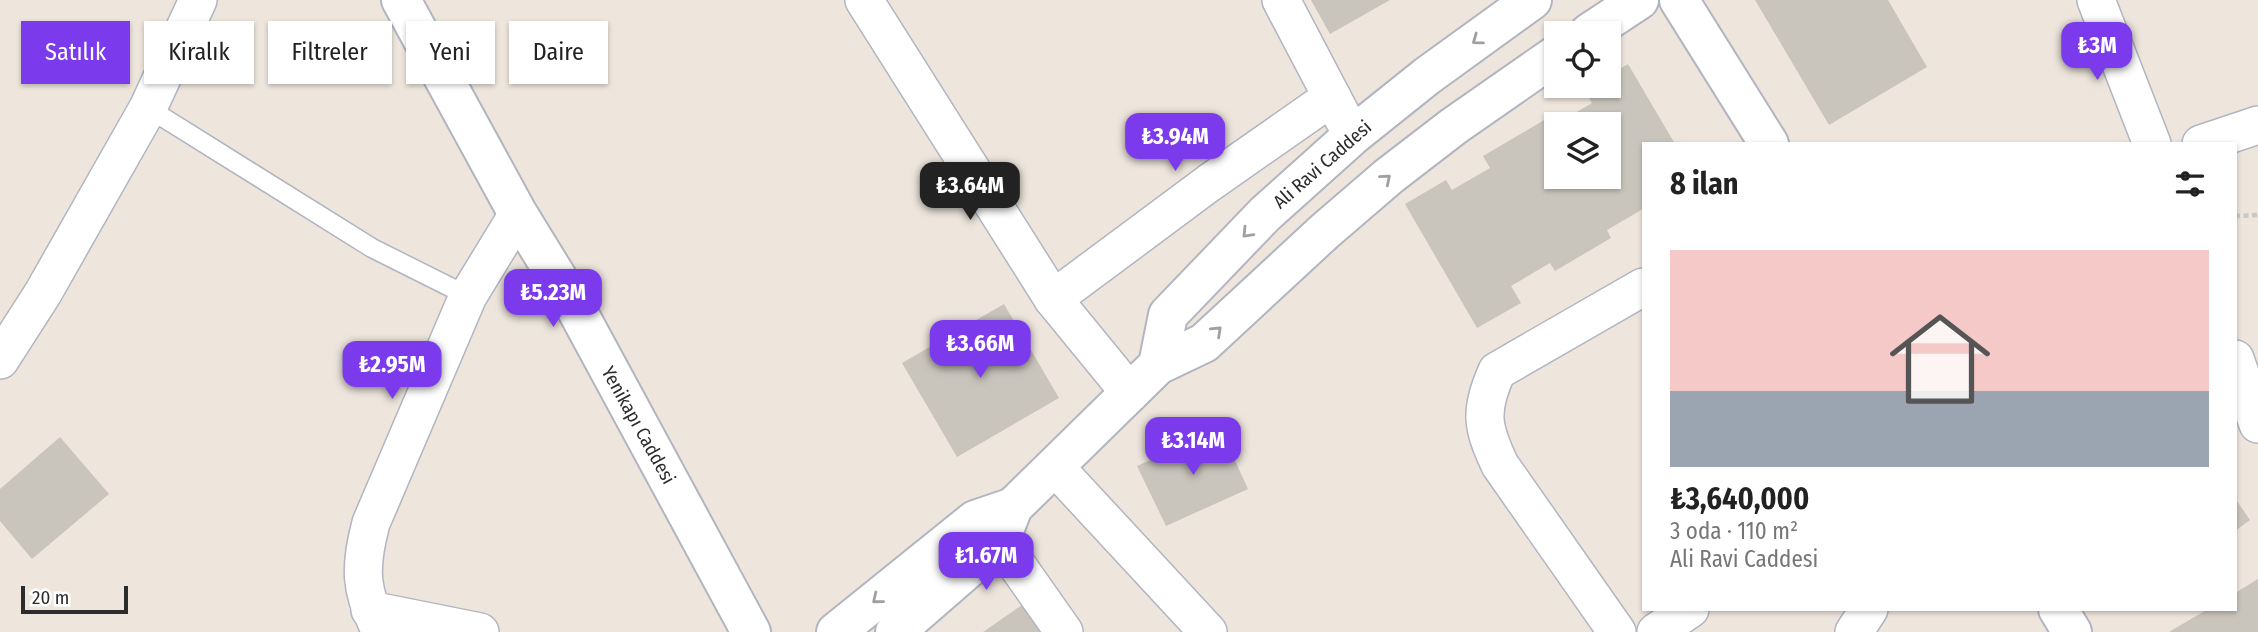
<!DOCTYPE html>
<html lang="tr">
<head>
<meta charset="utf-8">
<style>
  :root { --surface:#fff; --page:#f6f6f6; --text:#222; --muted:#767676; --accent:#7c3aed }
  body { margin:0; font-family:"Fira Sans Condensed",sans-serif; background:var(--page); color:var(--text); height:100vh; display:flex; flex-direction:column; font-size:26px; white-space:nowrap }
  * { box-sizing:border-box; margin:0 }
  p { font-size:23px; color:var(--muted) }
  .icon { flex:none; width:38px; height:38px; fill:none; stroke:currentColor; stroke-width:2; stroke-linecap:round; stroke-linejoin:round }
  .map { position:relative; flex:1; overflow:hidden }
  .panel { position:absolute; left:1642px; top:142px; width:595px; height:469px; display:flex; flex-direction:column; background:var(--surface); border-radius:0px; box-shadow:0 2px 5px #0004 }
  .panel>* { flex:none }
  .top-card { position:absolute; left:21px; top:21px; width:665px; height:63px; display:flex; gap:14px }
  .controls { position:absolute; left:1544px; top:21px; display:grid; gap:14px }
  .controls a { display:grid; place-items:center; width:77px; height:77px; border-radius:0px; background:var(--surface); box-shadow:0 2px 5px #0004; font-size:35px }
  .scale { position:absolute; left:21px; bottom:18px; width:107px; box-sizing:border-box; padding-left:7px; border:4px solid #2c2c2c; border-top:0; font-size:19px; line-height:24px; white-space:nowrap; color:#2c2c2c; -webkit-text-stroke:5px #fff; paint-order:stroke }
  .price { position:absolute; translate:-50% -60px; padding:0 16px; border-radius:14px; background:var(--accent); color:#fff; font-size:23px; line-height:46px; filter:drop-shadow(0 2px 4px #0008) }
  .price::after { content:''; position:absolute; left:50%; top:42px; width:21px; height:16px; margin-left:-10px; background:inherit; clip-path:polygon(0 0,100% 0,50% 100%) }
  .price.current { background:#222; color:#fff }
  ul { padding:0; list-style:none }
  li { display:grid; align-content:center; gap:14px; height:371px; padding:0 28px }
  li span { display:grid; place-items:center; height:217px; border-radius:0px; color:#555 }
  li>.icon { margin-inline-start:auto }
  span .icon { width:126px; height:126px; fill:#fffc; stroke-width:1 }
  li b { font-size:30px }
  h2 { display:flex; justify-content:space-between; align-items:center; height:84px; padding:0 28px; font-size:30px }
  .pill { padding:0 24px; border-radius:0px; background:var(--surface); box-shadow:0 2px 5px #0004; font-size:24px; line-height:63px }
  .pill.current { background:var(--accent); color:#fff }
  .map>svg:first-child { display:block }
  .building { fill:#c9c4bc }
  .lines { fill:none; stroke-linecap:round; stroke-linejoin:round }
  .lane-casing { stroke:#b2b5c0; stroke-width:21 }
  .street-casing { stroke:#b2b5c0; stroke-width:40 }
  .secondary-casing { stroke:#b2b5c0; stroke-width:42 }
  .path { stroke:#c8c8c8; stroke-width:4.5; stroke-dasharray:5 3.5; stroke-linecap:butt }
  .lane { stroke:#fff; stroke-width:18 }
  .street { stroke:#fff; stroke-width:37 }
  .secondary { stroke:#fff; stroke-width:38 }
  .oneway { stroke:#a0a0a0 }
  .labels { text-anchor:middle; stroke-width:5; stroke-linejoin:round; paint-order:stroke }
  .street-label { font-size:19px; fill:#2c2c2c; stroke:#fff }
</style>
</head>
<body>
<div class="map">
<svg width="2258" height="632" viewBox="0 0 2258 632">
  <rect width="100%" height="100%" fill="#eee6dd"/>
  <!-- building -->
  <g class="building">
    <polygon points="1311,0 1390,0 1330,34"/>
    <polygon points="1755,0 1888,0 1927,67 1829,125"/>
    <polygon points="1628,64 1675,144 1643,144 1643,209 1607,230 1611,238 1555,271 1550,263 1511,286 1521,303 1477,328 1405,204 1446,180 1452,190 1490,168 1483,156 1551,116 1556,125 1556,177 1608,177 1608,124 1556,124 1592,103 1584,90 1591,86 1608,86 1608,76"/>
    <polygon points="1004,304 1059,398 957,457 902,363"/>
    <polygon points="1220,428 1248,489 1166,526 1137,466"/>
    <polygon points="60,437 109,494 32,559 0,521 0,489"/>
    <polygon points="2235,498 2250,520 2235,531"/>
    <polygon points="2258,579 2258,632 2169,632 2208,609 2235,609 2235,593"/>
    <polygon points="1022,605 1041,632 983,632"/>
  </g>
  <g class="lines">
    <!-- lane casing -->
    <g class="lane-casing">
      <polyline id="lane" points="148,108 372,248 468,296"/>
    </g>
    <!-- street casing -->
    <g class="street-casing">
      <g id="street">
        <polyline points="864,0 1053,299 1130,393"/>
        <polyline points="1281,0 1344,120"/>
        <polyline points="2096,0 2152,144"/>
        <polyline points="2201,144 2258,125"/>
        <polyline points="1053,299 1209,183 1332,97"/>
        <polyline points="2235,359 2258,424"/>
        <polyline points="0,360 43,293 148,108 198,0"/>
        <polyline points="1055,467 1208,632"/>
        <polyline points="1000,541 1064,632"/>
        <polyline points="370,610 480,632"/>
        <path d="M381 632C360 590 359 568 371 523L468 296 518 214"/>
        <path d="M1617 632 1500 465C1482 427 1479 411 1497 371L1643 287"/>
        <polyline points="1656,632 1690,609"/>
        <polyline points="1854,632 1869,609"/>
      </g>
    </g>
    <!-- secondary casing -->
    <g class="secondary-casing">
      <g id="secondary">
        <polyline points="401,0 518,214 574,305 751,632"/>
        <polyline points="1679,0 1769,144"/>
        <polyline points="1589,33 1639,0"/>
        <polyline points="1158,365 1168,315 1265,214 1352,136 1427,76 1532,0"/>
        <polyline points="2058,609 2072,632"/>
        <polyline points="836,632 975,520 1013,507"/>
        <polyline points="895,632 1000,541 1013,507 1158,365 1204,343 1325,231 1389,176 1454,126 1556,55"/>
      </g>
    </g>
    <!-- path -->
    <polyline class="path" points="2235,216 2258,215"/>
    <!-- lane -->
    <use href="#lane" class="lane"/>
    <!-- street -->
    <use href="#street" class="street"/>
    <!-- secondary -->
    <use href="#secondary" class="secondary"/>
  </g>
  <!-- one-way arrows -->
  <defs><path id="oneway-chevron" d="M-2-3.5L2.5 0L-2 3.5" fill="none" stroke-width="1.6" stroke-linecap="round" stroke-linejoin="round" transform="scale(1.75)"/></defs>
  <g class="oneway">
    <use href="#oneway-chevron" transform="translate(1477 40) rotate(144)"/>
    <use href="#oneway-chevron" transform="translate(1386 179) rotate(-40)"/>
    <use href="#oneway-chevron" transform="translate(1247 233) rotate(134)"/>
    <use href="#oneway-chevron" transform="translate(1217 331) rotate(-43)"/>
    <use href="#oneway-chevron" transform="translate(877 599) rotate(141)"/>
  </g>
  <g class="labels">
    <!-- street labels -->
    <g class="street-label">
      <text transform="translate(1322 164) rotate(-41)" y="7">Ali Ravi Caddesi</text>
      <text transform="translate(639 425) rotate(61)" y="7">Yenikapı Caddesi</text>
    </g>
  </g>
</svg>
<div class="controls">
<a><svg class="icon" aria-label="locate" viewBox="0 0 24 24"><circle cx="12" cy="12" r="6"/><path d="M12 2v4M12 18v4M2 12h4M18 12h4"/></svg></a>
<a><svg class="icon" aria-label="layers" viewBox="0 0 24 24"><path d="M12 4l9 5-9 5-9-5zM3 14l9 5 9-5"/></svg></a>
</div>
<div class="scale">20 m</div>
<b class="price" style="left:2097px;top:82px">₺3M</b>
<b class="price" style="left:1175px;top:173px">₺3.94M</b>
<b class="price current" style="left:970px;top:222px">₺3.64M</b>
<b class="price" style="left:553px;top:329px">₺5.23M</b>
<b class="price" style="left:980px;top:380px">₺3.66M</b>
<b class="price" style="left:392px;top:401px">₺2.95M</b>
<b class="price" style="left:1193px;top:477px">₺3.14M</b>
<b class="price" style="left:986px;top:592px">₺1.67M</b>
<div class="top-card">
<a class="pill current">Satılık</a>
<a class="pill">Kiralık</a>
<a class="pill">Filtreler</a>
<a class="pill">Yeni</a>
<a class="pill">Daire</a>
</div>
<section class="panel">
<h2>8 ilan<svg class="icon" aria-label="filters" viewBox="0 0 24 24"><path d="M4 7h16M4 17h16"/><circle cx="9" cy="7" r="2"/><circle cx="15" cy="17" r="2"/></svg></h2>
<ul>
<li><span style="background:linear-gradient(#f6c9c9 65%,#9aa5b1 0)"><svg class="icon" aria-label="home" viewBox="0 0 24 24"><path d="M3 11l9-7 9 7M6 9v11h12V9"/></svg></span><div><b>₺3,640,000</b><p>3 oda · 110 m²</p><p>Ali Ravi Caddesi</p></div></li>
</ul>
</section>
</div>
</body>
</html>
